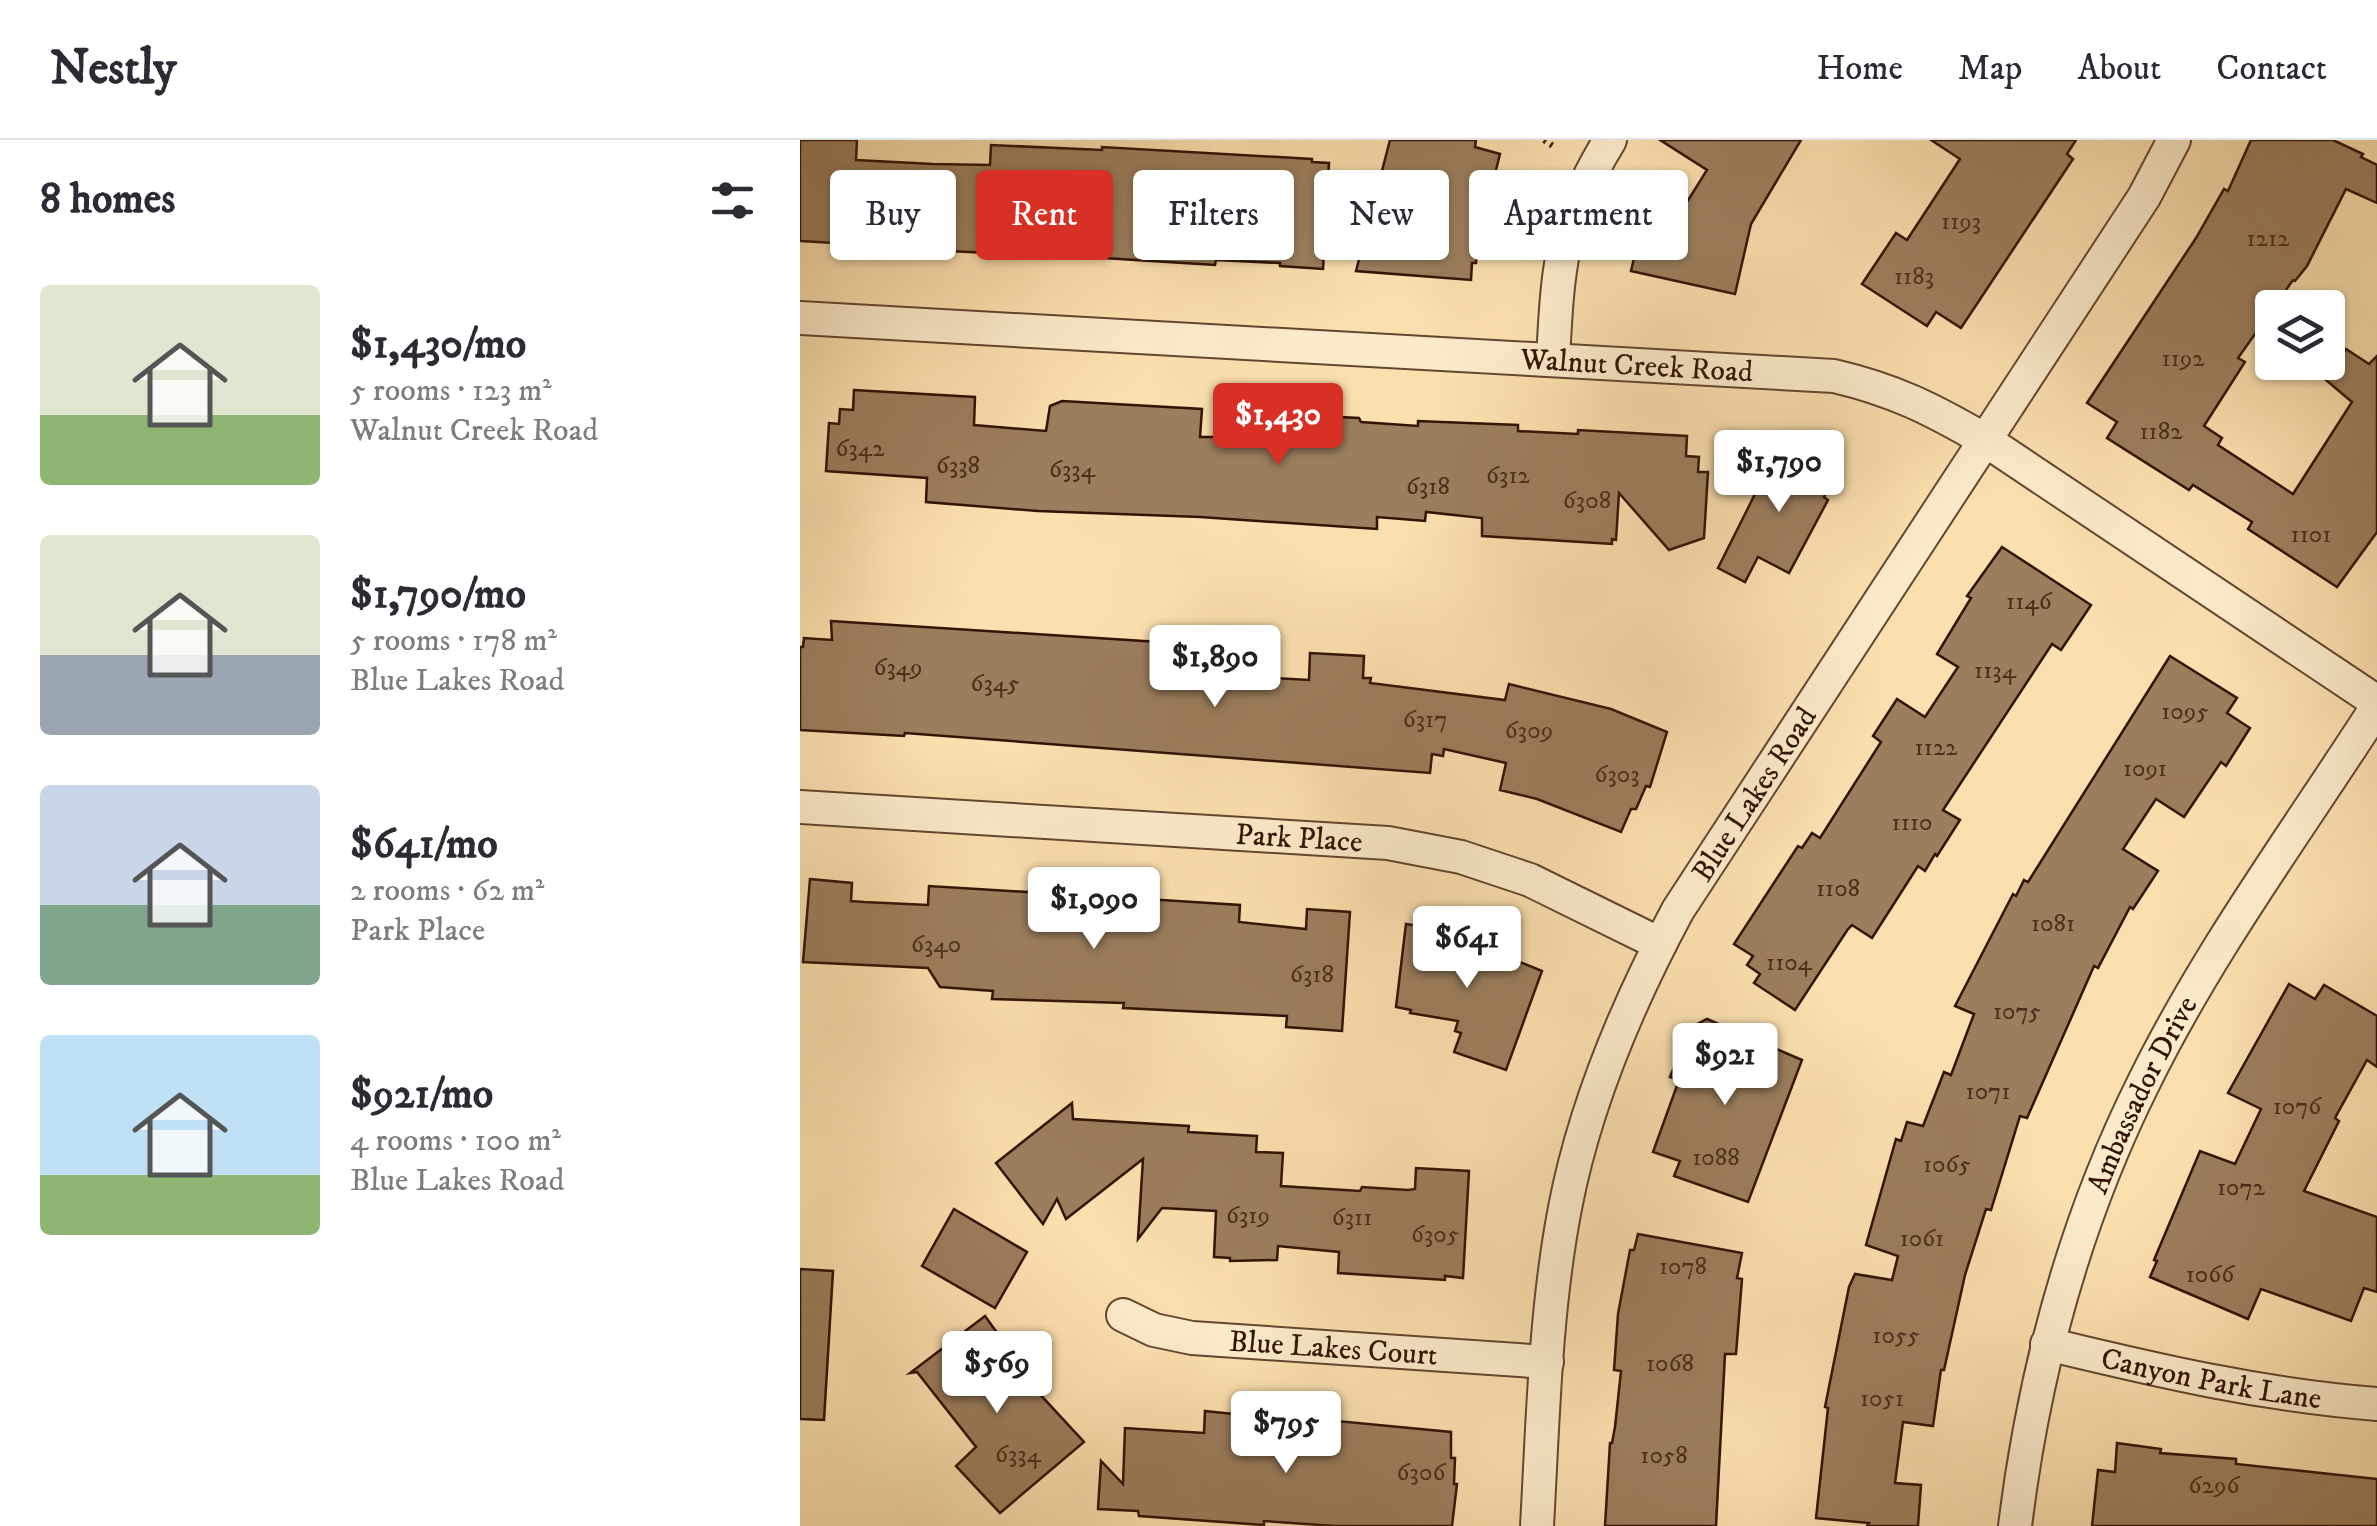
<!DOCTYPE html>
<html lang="en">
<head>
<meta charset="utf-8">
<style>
  :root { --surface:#fff; --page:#f2f2f3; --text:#2b2b33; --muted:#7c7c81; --line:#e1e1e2; --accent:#d93025 }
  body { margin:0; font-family:"IM FELL DW Pica",serif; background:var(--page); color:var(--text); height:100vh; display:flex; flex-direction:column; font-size:38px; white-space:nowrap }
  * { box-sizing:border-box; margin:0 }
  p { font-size:32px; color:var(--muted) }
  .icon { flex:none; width:55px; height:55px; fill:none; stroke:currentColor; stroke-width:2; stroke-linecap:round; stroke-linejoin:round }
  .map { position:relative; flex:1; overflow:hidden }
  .panel { display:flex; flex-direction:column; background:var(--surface); width:800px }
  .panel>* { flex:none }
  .guide { position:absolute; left:30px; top:30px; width:950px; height:90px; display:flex; gap:20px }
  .controls { position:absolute; left:1455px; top:150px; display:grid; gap:20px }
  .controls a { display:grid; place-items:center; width:90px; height:90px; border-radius:10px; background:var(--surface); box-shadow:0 2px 8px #0004; font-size:50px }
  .price { position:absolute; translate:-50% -85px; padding:0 22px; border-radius:10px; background:#fff; color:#222; font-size:32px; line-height:65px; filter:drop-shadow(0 2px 5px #0008) }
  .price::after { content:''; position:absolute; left:50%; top:60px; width:30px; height:22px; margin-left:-15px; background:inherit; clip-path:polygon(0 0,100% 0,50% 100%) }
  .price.active { background:var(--accent); color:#fff }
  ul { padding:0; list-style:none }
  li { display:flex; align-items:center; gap:30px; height:250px; padding:0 40px }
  li span { display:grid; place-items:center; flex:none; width:280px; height:200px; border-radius:10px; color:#555 }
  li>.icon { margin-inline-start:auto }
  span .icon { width:120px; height:120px; fill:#fffc; stroke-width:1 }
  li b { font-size:42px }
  h2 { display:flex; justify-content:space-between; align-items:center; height:120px; padding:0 40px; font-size:42px }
  .chip { padding:0 35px; border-radius:10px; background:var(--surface); box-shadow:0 2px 8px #0004; font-size:35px; line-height:90px }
  .chip.active { background:var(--accent); color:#fff }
  header { display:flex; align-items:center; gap:60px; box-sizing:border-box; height:140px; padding:0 50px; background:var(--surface); border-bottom:2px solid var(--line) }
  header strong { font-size:48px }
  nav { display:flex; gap:55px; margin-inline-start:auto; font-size:35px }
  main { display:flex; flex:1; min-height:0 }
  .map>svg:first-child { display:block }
  .building { fill:#9b7e5d; stroke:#321304; stroke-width:2.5 }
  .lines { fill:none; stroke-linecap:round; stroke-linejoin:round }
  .minor-casing { stroke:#64462f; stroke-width:36 }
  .path { stroke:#321304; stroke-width:6; stroke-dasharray:2.5 5; stroke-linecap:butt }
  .minor { stroke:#fcebcb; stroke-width:32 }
  .labels { text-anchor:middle; stroke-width:8; stroke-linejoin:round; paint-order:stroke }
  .number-label { font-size:25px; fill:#4c2e1a }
  .street-label { font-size:30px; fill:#321304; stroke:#fcebcb }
</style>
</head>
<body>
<header>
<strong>Nestly</strong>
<nav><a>Home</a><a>Map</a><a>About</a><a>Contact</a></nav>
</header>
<main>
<section class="panel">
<h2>8 homes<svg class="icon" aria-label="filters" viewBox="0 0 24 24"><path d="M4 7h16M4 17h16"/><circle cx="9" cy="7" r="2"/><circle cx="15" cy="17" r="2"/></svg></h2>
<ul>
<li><span style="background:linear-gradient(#dfe7d0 65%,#8fb573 0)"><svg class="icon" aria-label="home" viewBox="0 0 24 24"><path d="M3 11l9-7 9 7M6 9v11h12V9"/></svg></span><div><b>$1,430/mo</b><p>5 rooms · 123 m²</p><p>Walnut Creek Road</p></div></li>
<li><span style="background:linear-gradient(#dfe7d0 60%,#9aa5b1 0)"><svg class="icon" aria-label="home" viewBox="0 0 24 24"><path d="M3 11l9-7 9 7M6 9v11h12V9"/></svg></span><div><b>$1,790/mo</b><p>5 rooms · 178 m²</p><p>Blue Lakes Road</p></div></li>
<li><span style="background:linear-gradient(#c9d6e8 60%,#7fa58c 0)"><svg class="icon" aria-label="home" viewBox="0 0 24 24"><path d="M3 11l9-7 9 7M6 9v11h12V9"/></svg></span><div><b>$641/mo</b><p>2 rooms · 62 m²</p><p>Park Place</p></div></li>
<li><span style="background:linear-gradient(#bfe0f5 70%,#8fb573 0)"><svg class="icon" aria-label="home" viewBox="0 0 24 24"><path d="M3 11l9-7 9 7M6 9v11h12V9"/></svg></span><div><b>$921/mo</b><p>4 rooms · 100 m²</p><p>Blue Lakes Road</p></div></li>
</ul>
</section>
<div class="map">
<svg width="1577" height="1386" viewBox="0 0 1577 1386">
  <rect width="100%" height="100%" fill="#fbe0af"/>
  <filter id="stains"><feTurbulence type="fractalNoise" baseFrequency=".002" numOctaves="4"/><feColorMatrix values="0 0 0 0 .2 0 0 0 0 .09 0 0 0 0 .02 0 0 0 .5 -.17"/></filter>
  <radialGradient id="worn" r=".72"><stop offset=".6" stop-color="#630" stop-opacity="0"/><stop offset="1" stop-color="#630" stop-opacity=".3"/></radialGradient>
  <!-- building -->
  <g class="building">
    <polygon points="0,0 57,0 56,20 133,24 190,25 191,5 302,10 302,7 512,19 512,22 529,23 523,129 480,126 480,123 416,120 415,125 304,118 305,89 231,86 230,115 110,109 111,85 100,85 101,75 36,72 34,103 0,101"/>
    <polygon points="590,0 676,0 675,7 700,14 689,58 680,56 676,123 672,123 671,140 556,131"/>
    <polygon points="860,0 1001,0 951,84 935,154 831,131 835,114 831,113 841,70 877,78 907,30"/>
    <polygon points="1131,0 1276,0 1267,14 1273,19 1161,188 1136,172 1127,186 1062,144 1096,93 1107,100 1160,19"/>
    <polygon points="1451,0 1533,0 1563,14 1561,17 1577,25 1577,63 1546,49 1507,126 1495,141 1493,140 1438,218 1445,222 1404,286 1422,298 1418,305 1493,354 1552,262 1526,240 1546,209 1569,224 1577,216 1577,392 1537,447 1448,389 1452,382 1393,345 1389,350 1307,298 1317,282 1287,263 1396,98 1424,49 1428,51"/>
    <polygon points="54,250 175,257 174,285 246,291 250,266 262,261 402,269 400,297 461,297 462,273 559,278 561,282 618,286 618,281 718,285 718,291 778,294 778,290 887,296 886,316 899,317 898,332 908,332 904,398 869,410 819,353 816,400 812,399 812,404 682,396 682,378 626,372 625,381 577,377 577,389 400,377 238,371 126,362 127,338 26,331 29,283 39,284 40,269 53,270"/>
    <polygon points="980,304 1019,323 1016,329 1033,338 1024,357 1028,360 989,433 958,417 945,442 918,428"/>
    <polygon points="1202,407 1291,465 1261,510 1252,504 1143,670 1160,680 1137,716 1135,714 1125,731 1118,726 1072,798 1052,785 1048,789 995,870 954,843 960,834 947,825 953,816 934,804 998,706 1002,708 1012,693 1020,698 1081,602 1073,596 1097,559 1125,577 1158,527 1137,514 1171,458 1167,456"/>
    <polygon points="31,481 374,503 374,506 393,507 392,529 441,532 440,536 509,540 510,513 564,516 563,538 571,538 570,543 705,560 709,544 811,569 867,592 850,647 846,646 836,669 831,669 821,692 737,659 700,650 706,623 644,609 643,616 632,614 630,633 105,593 104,596 0,590 0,507 3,507 4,498 32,500"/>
    <polygon points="1370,516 1437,558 1427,573 1450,588 1426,626 1421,622 1384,677 1356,659 1323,709 1358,731 1333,769 1330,767 1298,828 1294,826 1227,978 1220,976 1191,1070 1186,1069 1165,1135 1144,1230 1141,1230 1133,1286 1103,1282 1095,1343 1121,1345 1118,1386 1067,1386 1069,1383 1016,1378 1028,1268 1025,1267 1049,1147 1055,1134 1092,1140 1098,1116 1066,1105 1096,999 1101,1001 1107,982 1123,986 1144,932 1151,935 1174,874 1155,866 1213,754 1216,756 1224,740 1228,742"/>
    <polygon points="10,739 52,743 51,761 64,762 128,765 129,746 260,754 258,781 329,786 331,758 440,765 439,782 506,789 507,769 550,772 542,891 486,887 487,876 323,868 324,863 192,859 193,851 140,847 128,828 3,822"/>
    <polygon points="606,784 649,790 649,794 711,815 710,818 742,831 706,930 654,912 661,893 655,891 658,881 610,873 611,870 596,867"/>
    <polygon points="1489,844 1515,859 1524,845 1577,876 1577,927 1567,920 1535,978 1539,981 1504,1051 1577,1077 1577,1152 1564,1148 1551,1181 1461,1149 1448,1179 1350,1137 1357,1121 1354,1120 1400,1011 1435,1024 1461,969 1428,953"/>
    <polygon points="907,879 1002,920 948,1062 874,1036 880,1021 853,1012 879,940 870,937 890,888"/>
    <polygon points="272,963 273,979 389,986 388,992 457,996 456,1012 483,1013 481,1046 560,1051 562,1047 608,1050 615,1049 616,1028 669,1031 663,1138 645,1136 645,1140 538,1133 539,1112 478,1106 477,1120 430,1121 430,1118 414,1117 416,1071 362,1068 338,1099 343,1019 266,1079 257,1059 243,1084 196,1023"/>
    <polygon points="154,1069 227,1112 195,1168 122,1126"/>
    <polygon points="838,1094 942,1113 937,1138 942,1139 936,1214 925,1214 916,1386 805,1386 810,1303 812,1303 815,1287 821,1231 814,1230 818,1174 830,1110 834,1110"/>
    <polygon points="0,1129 33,1131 24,1280 0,1279"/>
    <polygon points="185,1176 208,1208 199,1210 284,1302 200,1373 156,1326 176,1307 117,1232 110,1233"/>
    <polygon points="405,1271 462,1277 466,1280 465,1303 526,1303 527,1280 651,1292 651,1318 655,1318 654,1344 657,1344 652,1386 535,1386 464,1381 464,1385 339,1376 338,1371 298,1369 301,1321 323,1344 325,1288 404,1293"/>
    <polygon points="1317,1303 1361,1309 1360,1313 1436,1319 1436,1324 1577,1339 1577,1386 1292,1386 1298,1330 1315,1332"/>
  </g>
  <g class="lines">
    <!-- minor casing -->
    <g class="minor-casing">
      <g id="minor">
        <path id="s1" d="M0 178 1034 236C1094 250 1132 269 1185 300L1577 562"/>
        <path d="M753 219C758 126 760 81 810 0"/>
        <path id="s2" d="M0 667 588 703 661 717 730 740 860 804"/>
        <path id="s3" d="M323 1175 354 1190 392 1198 747 1222"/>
        <path id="s4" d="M1247 1204C1359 1231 1462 1255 1577 1264"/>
        <path id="s5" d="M737 1386C743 1280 745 1172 765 1068 785 963 828 863 878 770L1344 57 1374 0"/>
        <path id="s6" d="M1215 1386C1234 1232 1274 1082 1344 942 1409 810 1498 690 1577 567"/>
      </g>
    </g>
    <!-- path -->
    <polyline class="path" points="744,0 753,6"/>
    <!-- minor -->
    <use href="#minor" class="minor"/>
  </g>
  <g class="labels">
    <!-- number labels -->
    <g class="number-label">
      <text x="1161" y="89">1193</text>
      <text x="1468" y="106">1212</text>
      <text x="1114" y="144">1183</text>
      <text x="1383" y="226">1192</text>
      <text x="1361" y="299">1182</text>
      <text x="60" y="316">6342</text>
      <text x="158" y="333">6338</text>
      <text x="272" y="337">6334</text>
      <text x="708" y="343">6312</text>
      <text x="628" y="354">6318</text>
      <text x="787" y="368">6308</text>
      <text x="1511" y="402">1101</text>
      <text x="1229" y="469">1146</text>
      <text x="98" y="535">6349</text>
      <text x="1195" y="538">1134</text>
      <text x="195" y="551">6345</text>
      <text x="1385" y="579">1095</text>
      <text x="625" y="587">6317</text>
      <text x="729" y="598">6309</text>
      <text x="1136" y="615">1122</text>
      <text x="1345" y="636">1091</text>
      <text x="817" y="642">6303</text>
      <text x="1112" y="690">1110</text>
      <text x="1038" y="756">1108</text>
      <text x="1253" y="791">1081</text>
      <text x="136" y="812">6340</text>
      <text x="989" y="830">1104</text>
      <text x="512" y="842">6318</text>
      <text x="1217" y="879">1075</text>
      <text x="1188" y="959">1071</text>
      <text x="1497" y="974">1076</text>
      <text x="916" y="1025">1088</text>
      <text x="1147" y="1032">1065</text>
      <text x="1441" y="1055">1072</text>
      <text x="448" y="1083">6319</text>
      <text x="552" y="1085">6311</text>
      <text x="635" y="1102">6305</text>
      <text x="1122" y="1106">1061</text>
      <text x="883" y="1134">1078</text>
      <text x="1410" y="1142">1066</text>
      <text x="1096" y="1203">1055</text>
      <text x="870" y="1231">1068</text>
      <text x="1082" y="1266">1051</text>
      <text x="218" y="1322">6334</text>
      <text x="864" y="1323">1058</text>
      <text x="621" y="1340">6306</text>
      <text x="1414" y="1353">6296</text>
    </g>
    <!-- street labels -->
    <g class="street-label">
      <text dy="10" stroke="none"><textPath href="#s1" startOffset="838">Walnut Creek Road</textPath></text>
      <text dy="10" stroke="none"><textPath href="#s5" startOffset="778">Blue Lakes Road</textPath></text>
      <text dy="10" stroke="none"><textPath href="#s2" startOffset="500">Park Place</textPath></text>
      <text dy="10" stroke="none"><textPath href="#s6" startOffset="452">Ambassador Drive</textPath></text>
      <text dy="10" stroke="none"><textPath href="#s3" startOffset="215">Blue Lakes Court</textPath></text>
      <text dy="10" stroke="none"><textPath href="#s4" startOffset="168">Canyon Park Lane</textPath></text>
    </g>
  </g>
  <rect width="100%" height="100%" filter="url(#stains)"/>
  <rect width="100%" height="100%" fill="url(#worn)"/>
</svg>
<div class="controls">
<a><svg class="icon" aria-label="layers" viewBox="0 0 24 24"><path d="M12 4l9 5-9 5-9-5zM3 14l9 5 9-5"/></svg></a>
</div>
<b class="price active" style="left:478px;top:328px">$1,430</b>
<b class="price" style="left:979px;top:375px">$1,790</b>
<b class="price" style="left:415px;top:570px">$1,890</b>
<b class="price" style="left:294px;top:812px">$1,090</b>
<b class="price" style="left:667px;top:851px">$641</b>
<b class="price" style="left:925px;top:968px">$921</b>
<b class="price" style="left:197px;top:1276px">$569</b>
<b class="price" style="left:486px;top:1336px">$795</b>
<div class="guide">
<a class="chip">Buy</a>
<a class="chip active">Rent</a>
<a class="chip">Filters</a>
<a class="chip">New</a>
<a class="chip">Apartment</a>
</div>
</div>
</main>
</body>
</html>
